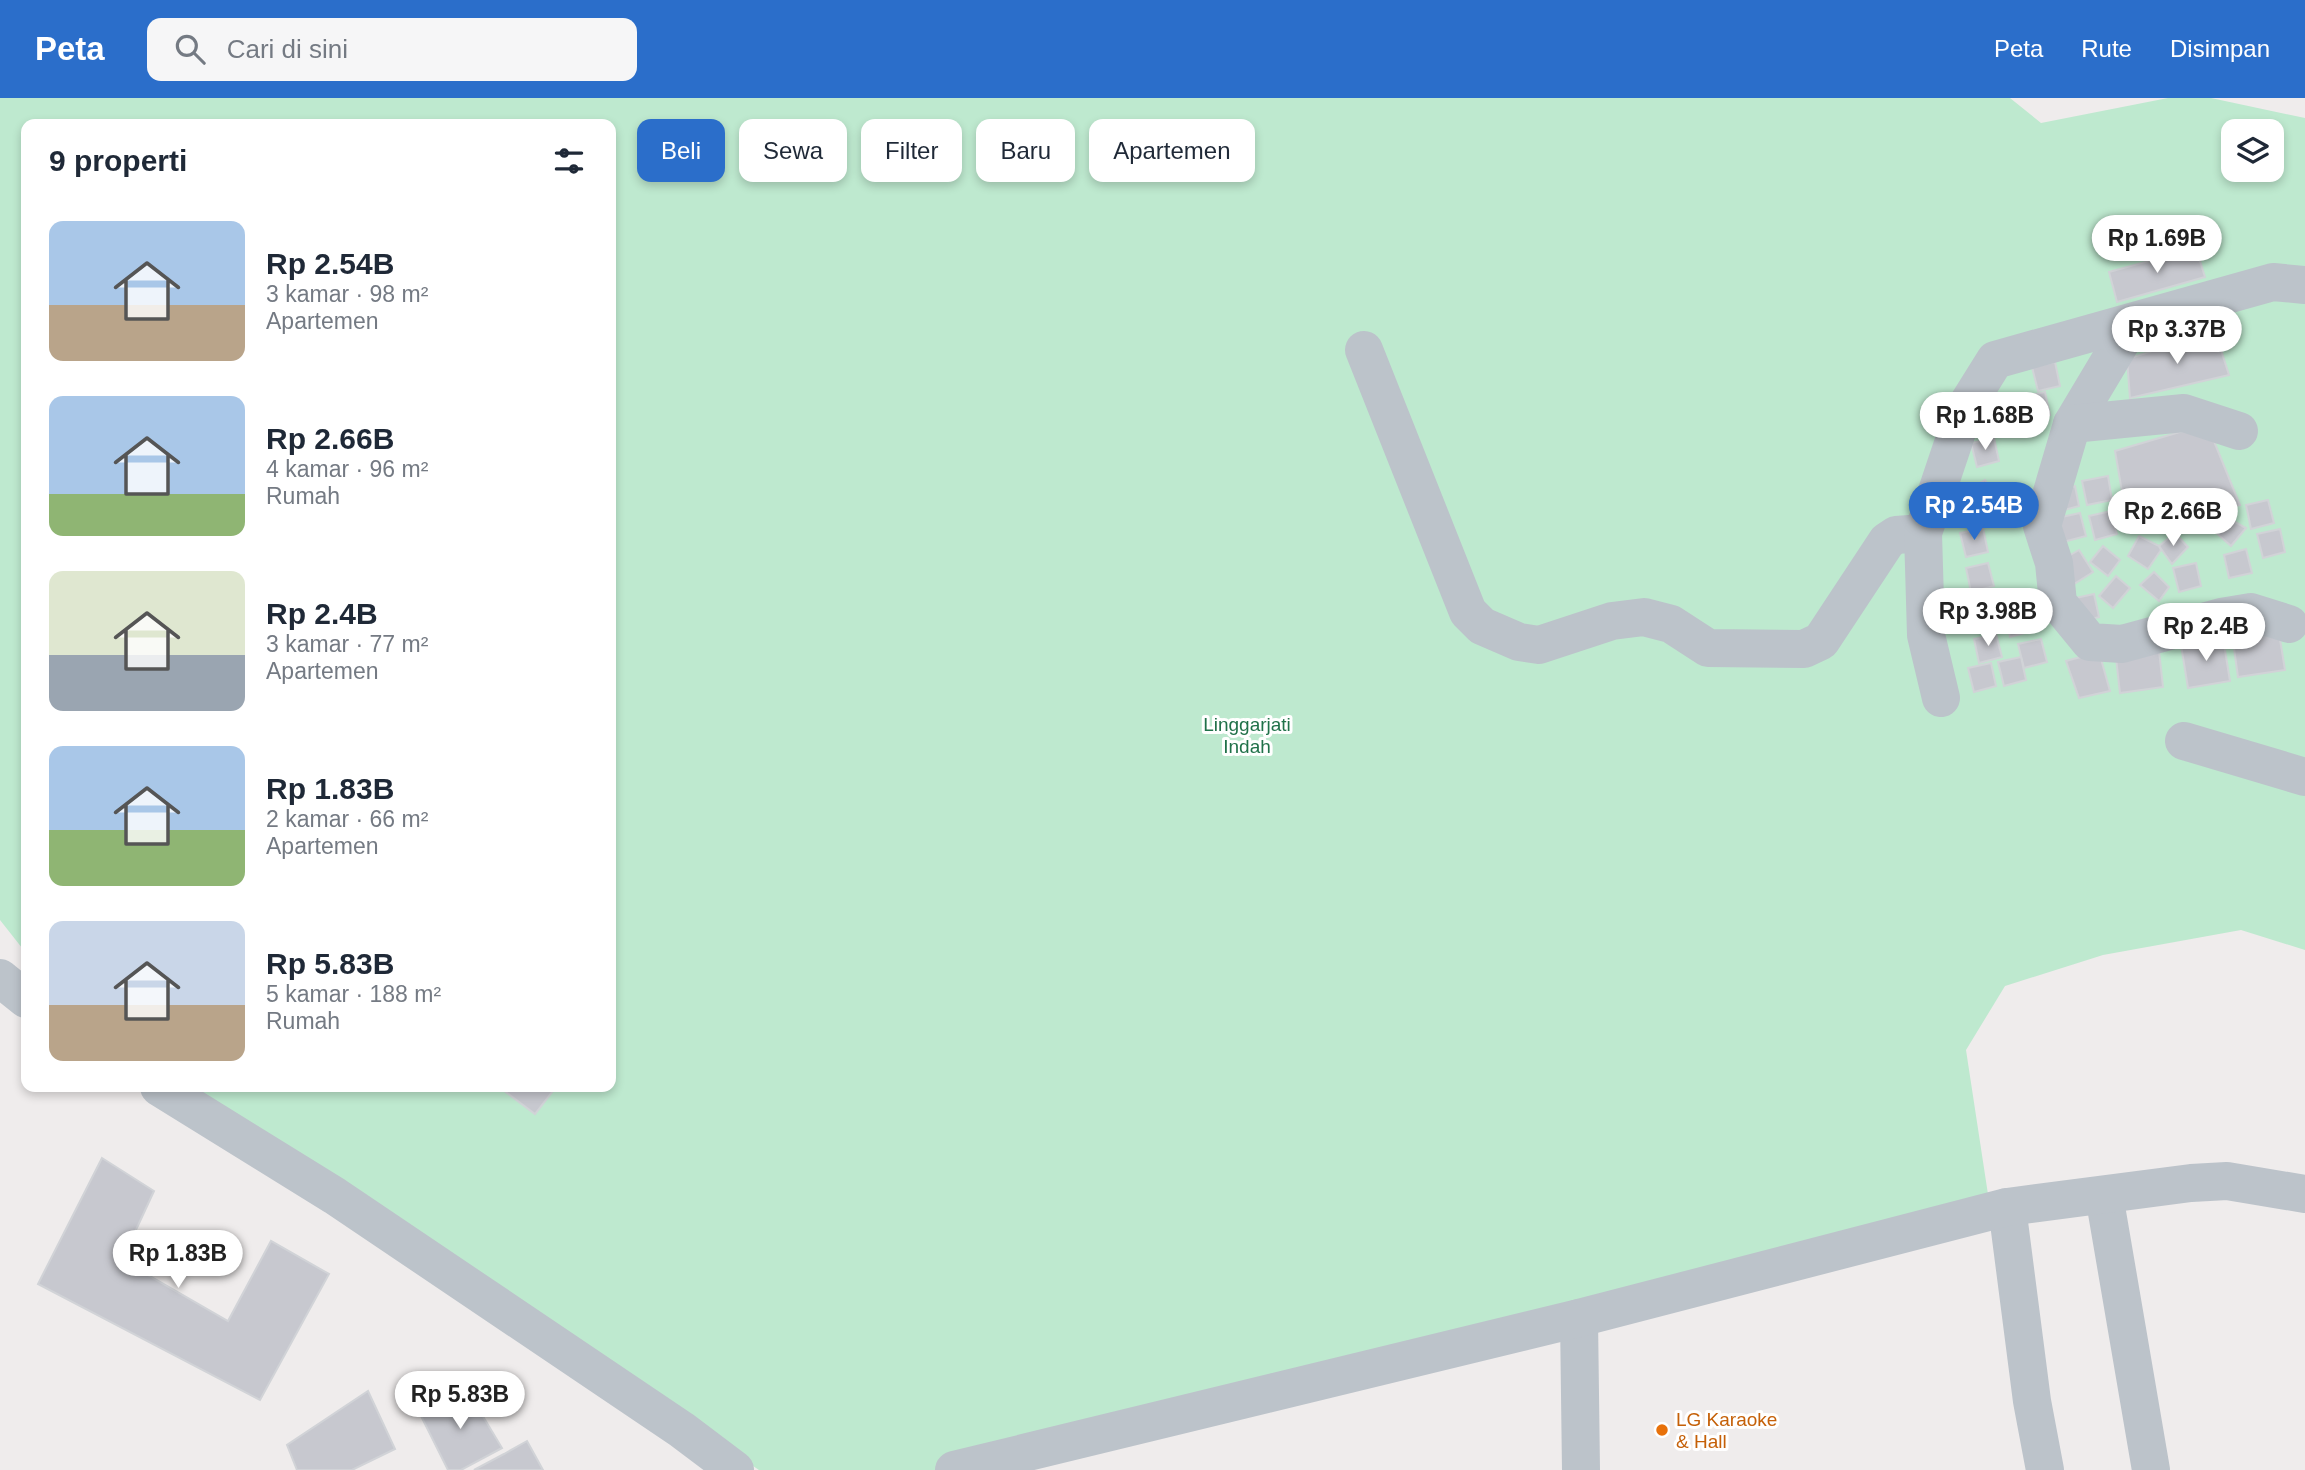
<!DOCTYPE html>
<html lang="id">
<head>
<meta charset="utf-8">
<style>
  :root { --surface:#fff; --page:#f6f6f7; --text:#1f2937; --muted:#747a83; --accent:#2b6eca }
  body { margin:0; font-family:Arial,sans-serif; background:var(--page); color:var(--text); height:100vh; display:flex; flex-direction:column; font-size:26px; white-space:nowrap }
  * { box-sizing:border-box; margin:0 }
  p { font-size:23px; color:var(--muted) }
  .icon { flex:none; width:38px; height:38px; fill:none; stroke:currentColor; stroke-width:2; stroke-linecap:round; stroke-linejoin:round }
  .map { position:relative; flex:1; overflow:hidden }
  .sheet { position:absolute; left:21px; top:21px; width:595px; height:973px; display:flex; flex-direction:column; background:var(--surface); border-radius:14px; box-shadow:0 4px 10px #0003 }
  .sheet>* { flex:none }
  .top-card { position:absolute; left:637px; top:21px; width:665px; height:63px; display:flex; gap:14px }
  .fabs { position:absolute; left:2221px; top:21px; display:grid; gap:14px }
  .fabs a { display:grid; place-items:center; width:63px; height:63px; border-radius:14px; background:var(--surface); box-shadow:0 4px 10px #0003; font-size:35px }
  .price { position:absolute; translate:-50% -60px; padding:0 16px; border-radius:24px; background:#fff; color:#222; font-size:23px; line-height:46px; filter:drop-shadow(0 2px 4px #0008) }
  .price::after { content:''; position:absolute; left:50%; top:42px; width:21px; height:16px; margin-left:-10px; background:inherit; clip-path:polygon(0 0,100% 0,50% 100%) }
  .price.current { background:var(--accent); color:#fff }
  ul { padding:0; list-style:none }
  li { display:flex; align-items:center; gap:21px; height:175px; padding:0 28px }
  li span { display:grid; place-items:center; flex:none; width:196px; height:140px; border-radius:14px; color:#555 }
  li>.icon { margin-inline-start:auto }
  span .icon { width:84px; height:84px; fill:#fffc; stroke-width:1 }
  li b { font-size:30px }
  h2 { display:flex; justify-content:space-between; align-items:center; height:84px; padding:0 28px; font-size:30px }
  .pill { padding:0 24px; border-radius:14px; background:var(--surface); box-shadow:0 4px 10px #0003; font-size:24px; line-height:63px }
  .pill.current { background:var(--accent); color:#fff }
  header { display:flex; align-items:center; gap:42px; box-sizing:border-box; height:98px; padding:0 35px; background:var(--accent); color:#fff }
  header strong { font-size:33px }
  nav { display:flex; gap:38px; margin-inline-start:auto; font-size:24px }
  .search { width:490px; height:63px; background:var(--page); display:flex; align-items:center; gap:18px; box-sizing:border-box; padding:0 24px; border-radius:14px; color:var(--muted); font-size:26px }
  .map>svg:first-child { display:block }
  .green { fill:#bee9cf; fill-rule:evenodd }
  .building { fill:#c7c8cf; stroke:#d1d3d7; stroke-width:2 }
  .lines { fill:none; stroke-linecap:round; stroke-linejoin:round }
  .minor { stroke:#bcc3ca; stroke-width:38 }
  .tertiary { stroke:#bcc3ca; stroke-width:38 }
  .food-dot { fill:#e8710a; stroke:#fff; stroke-width:2.5 }
  .labels { text-anchor:middle; stroke-width:6; stroke-linejoin:round; paint-order:stroke }
  .park-label { font-size:19px; fill:#207149; stroke:#fff }
  .food-label { font-size:19px; fill:#c56008; stroke:#fff; text-anchor:start }
</style>
</head>
<body>
<header>
<strong>Peta</strong>
<div class="search"><svg class="icon" aria-label="search" viewBox="0 0 24 24"><circle cx="10" cy="10" r="6"/><path d="M15 15l6 6"/></svg>Cari di sini</div>
<nav><a>Peta</a><a>Rute</a><a>Disimpan</a></nav>
</header>
<div class="map">
<svg width="2305" height="1372" viewBox="0 0 2305 1372">
  <rect width="100%" height="100%" fill="#efecec"/>
  <!-- green -->
  <path class="green" d="M0 0H2010L2041 25 2168 0H2211L2305 20V852L2241 832 2103 857 2005 888 1966 952 1989 1103 948 1372H759L193 989H611V26H26V855L0 822ZM2233 33H2272V72H2233Z"/>
  <!-- building -->
  <g class="building">
    <polygon points="2196,150 2205,179 2117,204 2109,174"/>
    <polygon points="2215,233 2229,277 2130,300 2127,261"/>
    <polygon points="2055,264 2060,288 2038,293 2032,269"/>
    <polygon points="2045,294 2050,317 2028,323 2022,299"/>
    <polygon points="2207,326 2240,407 2129,434 2115,353"/>
    <polygon points="1994,340 1999,363 1977,369 1971,345"/>
    <polygon points="2108,378 2112,402 2087,407 2082,383"/>
    <polygon points="1985,382 1999,404 1977,418 1963,396"/>
    <polygon points="2075,388 2079,408 2057,414 2052,394"/>
    <polygon points="2268,402 2274,425 2251,431 2246,407"/>
    <polygon points="2111,413 2117,436 2095,442 2089,418"/>
    <polygon points="2080,415 2086,438 2063,444 2057,420"/>
    <polygon points="2226,419 2246,430 2231,448 2214,433"/>
    <polygon points="1983,430 1988,454 1966,459 1960,435"/>
    <polygon points="2280,431 2285,454 2263,460 2257,436"/>
    <polygon points="2175,435 2188,449 2172,466 2159,448"/>
    <polygon points="2139,438 2159,448 2161,452 2148,471 2128,458"/>
    <polygon points="2103,448 2120,462 2108,478 2090,464"/>
    <polygon points="2246,451 2252,475 2229,480 2224,457"/>
    <polygon points="2079,452 2093,474 2074,486 2060,463"/>
    <polygon points="1988,465 1994,488 1971,494 1966,470"/>
    <polygon points="2196,465 2201,488 2179,494 2173,470"/>
    <polygon points="2154,474 2169,489 2159,503 2140,487"/>
    <polygon points="2116,478 2130,490 2113,510 2099,498"/>
    <polygon points="2094,496 2099,519 2077,525 2071,501"/>
    <polygon points="2027,510 2032,533 2010,539 2004,515"/>
    <polygon points="2278,529 2285,572 2238,579 2232,536"/>
    <polygon points="1996,536 2002,559 1979,565 1974,541"/>
    <polygon points="2223,540 2230,583 2188,590 2181,547"/>
    <polygon points="2041,541 2047,564 2024,570 2018,546"/>
    <polygon points="2159,553 2163,589 2120,595 2116,560"/>
    <polygon points="2099,554 2110,593 2079,600 2066,563"/>
    <polygon points="2021,559 2026,582 2004,588 1998,564"/>
    <polygon points="1991,565 1996,588 1974,594 1968,570"/>
    <polygon points="499,989 556,989 535,1016"/>
    <polygon points="102,1060 154,1093 122,1162 228,1223 271,1143 329,1176 260,1302 38,1186"/>
    <polygon points="466,1290 502,1350 461,1372 448,1372 419,1314"/>
    <polygon points="368,1293 395,1351 352,1372 297,1372 287,1347"/>
    <polygon points="527,1343 543,1372 474,1372 504,1356"/>
  </g>
  <g class="lines">
    <!-- minor -->
    <g class="minor">
      <polyline points="2133,224 2072,326 2042,428 2054,465 2058,505 2090,544 2122,546 2221,519 2251,514 2289,526"/>
      <polyline points="1364,252 1468,514 1482,528 1519,544 1539,547 1612,523 1644,519 1671,526 1708,550 1804,551 1821,543 1887,443 1896,437 1923,435"/>
      <polyline points="2072,326 2184,315 2239,333"/>
      <polyline points="1941,600 1926,537 1923,435 1965,310 1995,262 2273,184 2305,187"/>
      <polyline points="2184,643 2305,679"/>
      <polyline points="2104,1097 2151,1372"/>
      <polyline points="2007,1109 2032,1303 2045,1372"/>
      <polyline points="1579,1220 1581,1372"/>
    </g>
    <!-- tertiary -->
    <g class="tertiary">
      <polyline points="0,880 26,901"/>
      <polyline points="159,989 335,1098 682,1332 735,1372"/>
      <polyline points="954,1372 1579,1220 2007,1109 2191,1085 2227,1083 2305,1096"/>
    </g>
  </g>
  <!-- markers -->
  <circle class="food-dot" cx="1662" cy="1332" r="7"/>
  <g class="labels">
    <!-- park labels -->
    <g class="park-label">
      <text x="1247" y="633">Linggarjati<tspan x="1247" dy="22">Indah</tspan></text>
    </g>
    <!-- food labels -->
    <g class="food-label">
      <text x="1676" y="1328">LG Karaoke<tspan x="1676" dy="22">&amp; Hall</tspan></text>
    </g>
  </g>
</svg>
<div class="fabs">
<a><svg class="icon" aria-label="layers" viewBox="0 0 24 24"><path d="M12 4l9 5-9 5-9-5zM3 14l9 5 9-5"/></svg></a>
</div>
<b class="price" style="left:2157px;top:177px">Rp 1.69B</b>
<b class="price" style="left:2177px;top:268px">Rp 3.37B</b>
<b class="price" style="left:1985px;top:354px">Rp 1.68B</b>
<b class="price current" style="left:1974px;top:444px">Rp 2.54B</b>
<b class="price" style="left:2173px;top:450px">Rp 2.66B</b>
<b class="price" style="left:1988px;top:550px">Rp 3.98B</b>
<b class="price" style="left:2206px;top:565px">Rp 2.4B</b>
<b class="price" style="left:178px;top:1192px">Rp 1.83B</b>
<b class="price" style="left:460px;top:1333px">Rp 5.83B</b>
<div class="top-card">
<a class="pill current">Beli</a>
<a class="pill">Sewa</a>
<a class="pill">Filter</a>
<a class="pill">Baru</a>
<a class="pill">Apartemen</a>
</div>
<section class="sheet">
<h2>9 properti<svg class="icon" aria-label="filters" viewBox="0 0 24 24"><path d="M4 7h16M4 17h16"/><circle cx="9" cy="7" r="2"/><circle cx="15" cy="17" r="2"/></svg></h2>
<ul>
<li><span style="background:linear-gradient(#a9c7e8 60%,#b9a48a 0)"><svg class="icon" aria-label="home" viewBox="0 0 24 24"><path d="M3 11l9-7 9 7M6 9v11h12V9"/></svg></span><div><b>Rp 2.54B</b><p>3 kamar · 98 m²</p><p>Apartemen</p></div></li>
<li><span style="background:linear-gradient(#a9c7e8 70%,#8fb573 0)"><svg class="icon" aria-label="home" viewBox="0 0 24 24"><path d="M3 11l9-7 9 7M6 9v11h12V9"/></svg></span><div><b>Rp 2.66B</b><p>4 kamar · 96 m²</p><p>Rumah</p></div></li>
<li><span style="background:linear-gradient(#dfe7d0 60%,#9aa5b1 0)"><svg class="icon" aria-label="home" viewBox="0 0 24 24"><path d="M3 11l9-7 9 7M6 9v11h12V9"/></svg></span><div><b>Rp 2.4B</b><p>3 kamar · 77 m²</p><p>Apartemen</p></div></li>
<li><span style="background:linear-gradient(#a9c7e8 60%,#8fb573 0)"><svg class="icon" aria-label="home" viewBox="0 0 24 24"><path d="M3 11l9-7 9 7M6 9v11h12V9"/></svg></span><div><b>Rp 1.83B</b><p>2 kamar · 66 m²</p><p>Apartemen</p></div></li>
<li><span style="background:linear-gradient(#c9d6e8 60%,#b9a48a 0)"><svg class="icon" aria-label="home" viewBox="0 0 24 24"><path d="M3 11l9-7 9 7M6 9v11h12V9"/></svg></span><div><b>Rp 5.83B</b><p>5 kamar · 188 m²</p><p>Rumah</p></div></li>
</ul>
</section>
</div>
</body>
</html>
